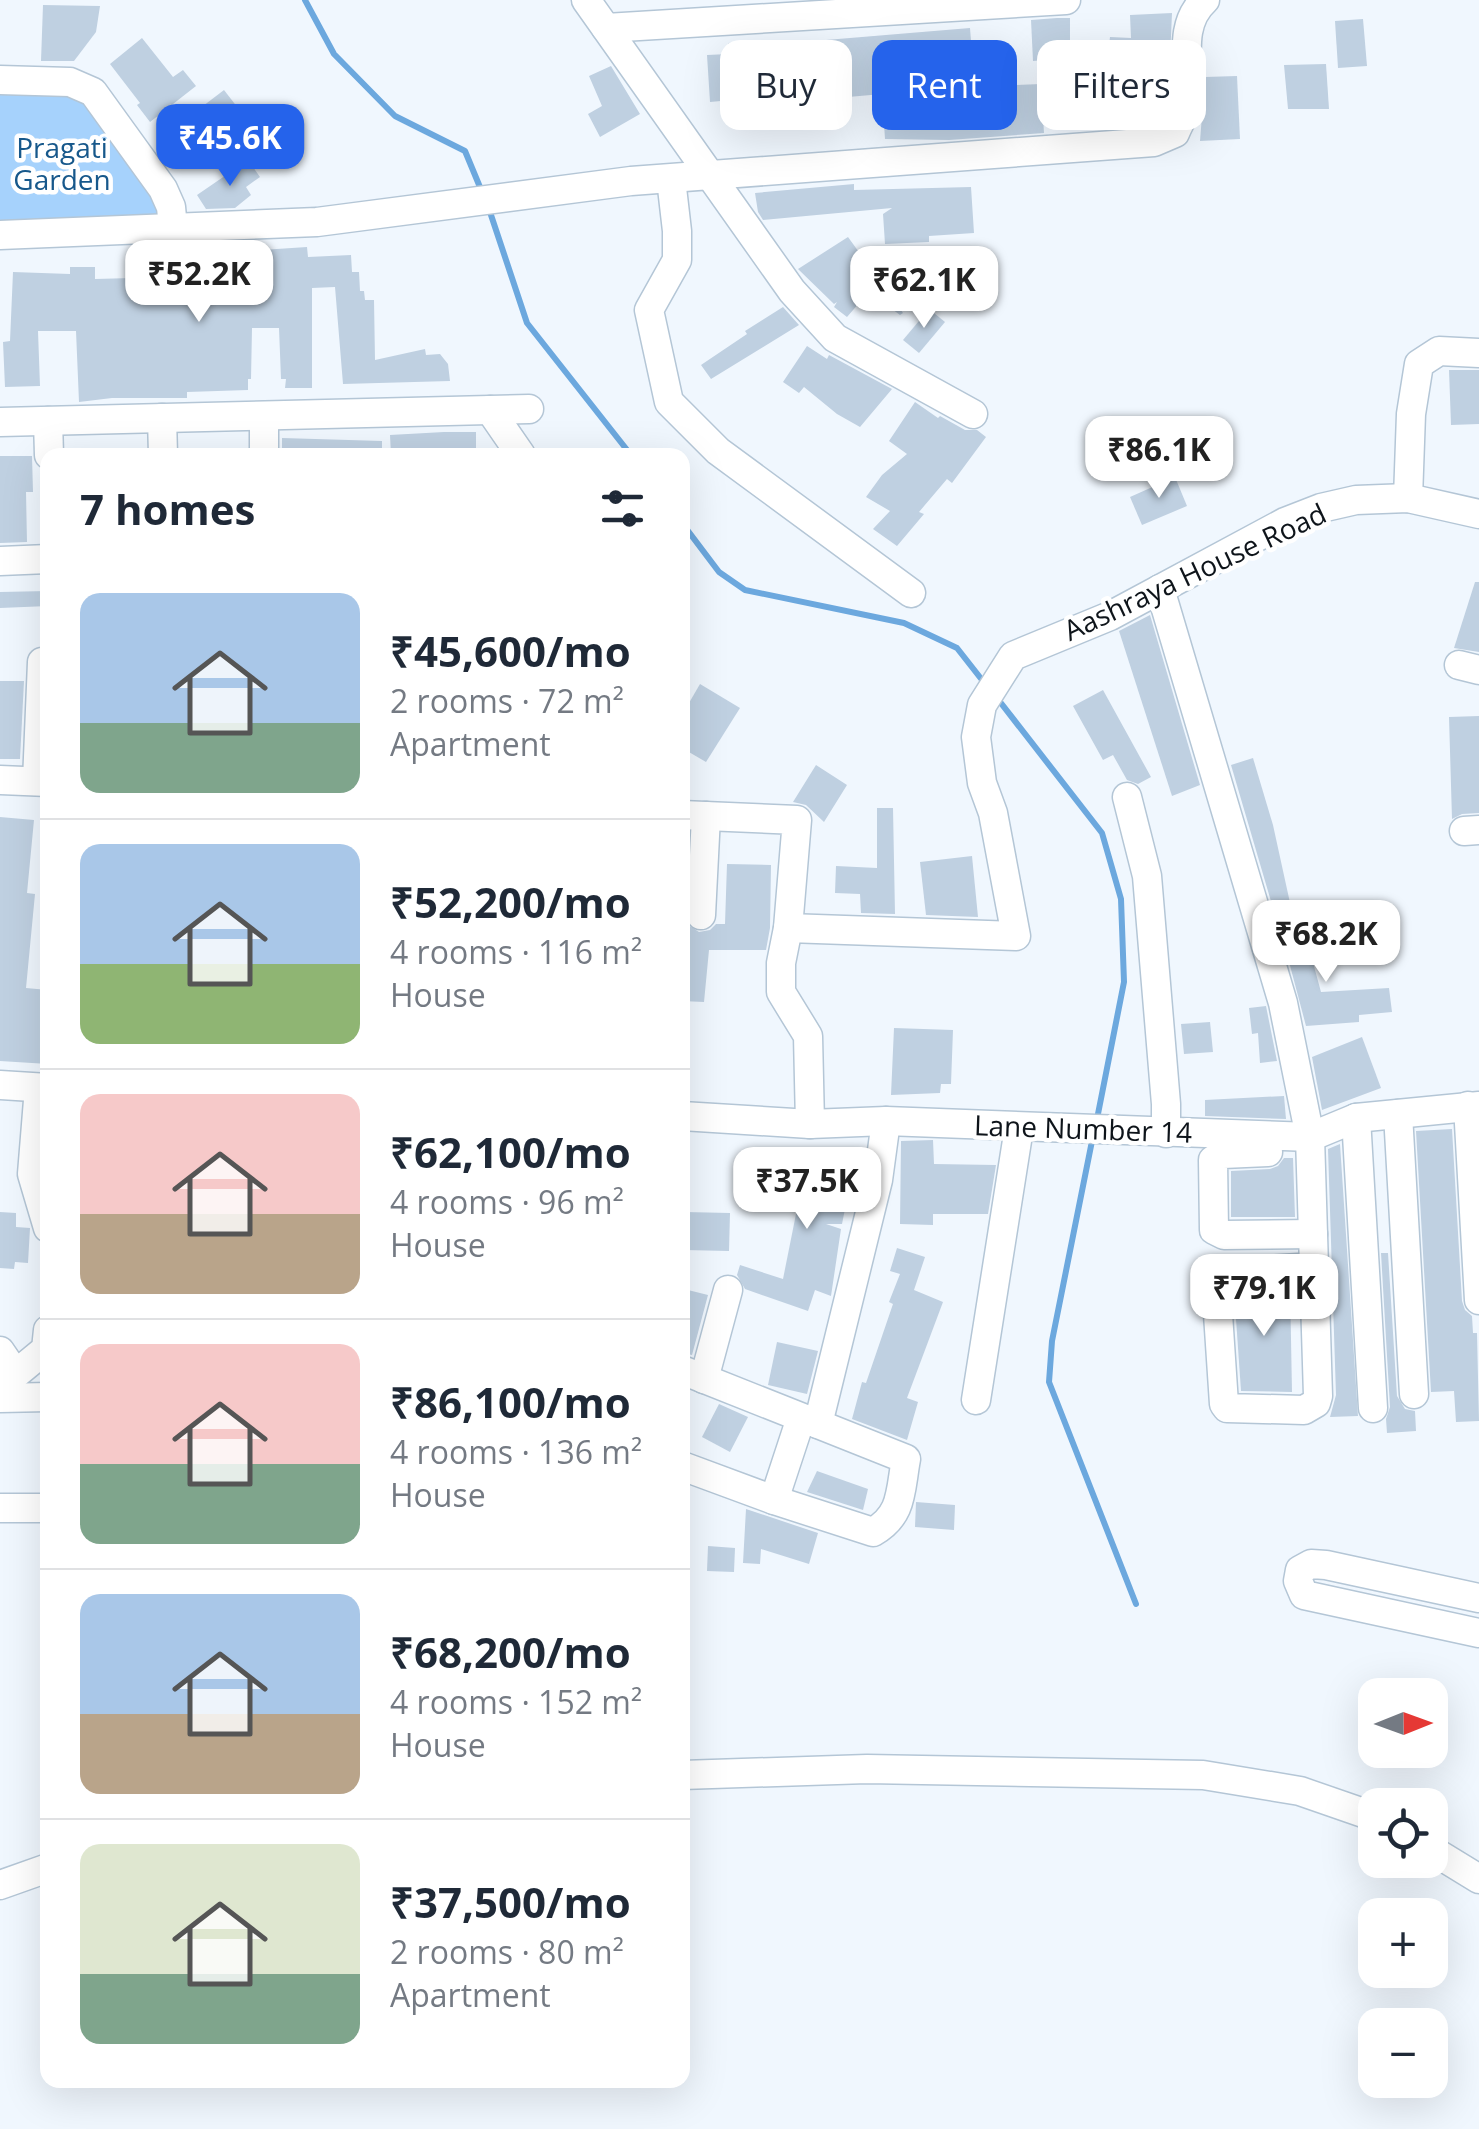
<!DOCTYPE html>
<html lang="en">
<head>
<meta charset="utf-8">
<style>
  :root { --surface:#fff; --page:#f6f6f7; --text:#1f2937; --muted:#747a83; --line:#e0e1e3; --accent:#2563eb }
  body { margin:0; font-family:"Open Sans",sans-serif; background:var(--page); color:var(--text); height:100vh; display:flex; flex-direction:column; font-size:38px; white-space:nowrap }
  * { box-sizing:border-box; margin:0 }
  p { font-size:32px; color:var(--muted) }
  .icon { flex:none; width:55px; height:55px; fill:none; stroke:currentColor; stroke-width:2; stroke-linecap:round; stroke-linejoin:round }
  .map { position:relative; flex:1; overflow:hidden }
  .drawer { position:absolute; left:40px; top:448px; width:650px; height:1640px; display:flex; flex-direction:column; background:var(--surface); border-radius:20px; box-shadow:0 10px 40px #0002 }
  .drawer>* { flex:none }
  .hud { position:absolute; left:720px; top:40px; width:608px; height:90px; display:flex; gap:20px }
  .needle { width:65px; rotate:89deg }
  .fabs { position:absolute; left:1358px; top:1678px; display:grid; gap:20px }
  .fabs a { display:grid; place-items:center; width:90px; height:90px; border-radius:20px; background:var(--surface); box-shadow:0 10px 40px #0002; font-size:50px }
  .price { position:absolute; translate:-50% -85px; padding:0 22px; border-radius:20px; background:#fff; color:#222; font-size:32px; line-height:65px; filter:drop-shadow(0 2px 5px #0008) }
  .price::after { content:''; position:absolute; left:50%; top:60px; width:30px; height:22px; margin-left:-15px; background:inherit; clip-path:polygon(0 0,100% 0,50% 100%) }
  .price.active { background:var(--accent); color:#fff }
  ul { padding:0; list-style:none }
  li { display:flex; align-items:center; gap:30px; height:250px; padding:0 40px }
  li+li { border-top:2px solid var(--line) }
  li span { display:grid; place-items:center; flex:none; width:280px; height:200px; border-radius:20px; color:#555 }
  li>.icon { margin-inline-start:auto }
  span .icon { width:120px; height:120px; fill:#fffc; stroke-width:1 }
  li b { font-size:42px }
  h2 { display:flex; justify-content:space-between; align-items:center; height:120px; padding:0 40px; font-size:42px }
  .chip { padding:0 35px; border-radius:20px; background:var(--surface); box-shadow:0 10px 40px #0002; font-size:35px; line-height:90px }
  .chip.active { background:var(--accent); color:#fff }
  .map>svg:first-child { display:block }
  .green { fill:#a6d2fc }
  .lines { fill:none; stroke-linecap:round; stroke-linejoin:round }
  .stream { stroke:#6ca8de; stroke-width:6 }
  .building { fill:#bfd0e1 }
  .minor-casing { stroke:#b4c6d6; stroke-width:31 }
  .minor { stroke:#fff; stroke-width:28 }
  .labels { text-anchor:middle; stroke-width:9; stroke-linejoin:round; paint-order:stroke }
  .park-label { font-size:28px; fill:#17588b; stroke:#fff }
  .street-label { font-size:28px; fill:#0e141a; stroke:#fff }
</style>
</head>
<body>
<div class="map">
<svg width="1479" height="2129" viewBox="0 0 1479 2129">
  <rect width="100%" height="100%" fill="#f0f7fe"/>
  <!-- green -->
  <polygon class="green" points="0,87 91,96 169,224 0,229"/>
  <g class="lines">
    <!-- stream -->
    <g class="stream">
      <polyline points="305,0 334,54 395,116 465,151 482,192"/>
      <polyline points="489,209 527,323 631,455"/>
      <polyline points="682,523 719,572 745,590 904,623 957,648 986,685"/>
      <polyline points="997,698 1102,833 1121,899 1124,982 1097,1119"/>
      <polyline points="1093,1136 1052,1341 1049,1382 1136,1604"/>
    </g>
  </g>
  <!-- building -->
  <g class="building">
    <polygon points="43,5 100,6 96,32 74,61 41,61"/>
    <polygon points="1172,13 1168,105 1076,115 1075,48 1109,45 1110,37 1131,38 1130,15"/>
    <polygon points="1057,18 1070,18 1070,58 1033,61 1031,20"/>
    <polygon points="1363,19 1367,66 1338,68 1335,21"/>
    <polygon points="970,28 975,93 1014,90 1014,85 1041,84 1044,133 949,140 885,139 882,94 837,98 837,90 710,102 707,55 729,54 728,43 778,40 778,44"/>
    <polygon points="142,38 173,77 183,70 196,86 150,122 137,105 140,103 110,64"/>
    <polygon points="1326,64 1329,109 1288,109 1284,65"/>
    <polygon points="611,66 640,114 600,137 588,114 602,106 589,76"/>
    <polygon points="1237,76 1240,139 1200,141 1205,77"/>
    <polygon points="224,90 262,139 241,154 203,106"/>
    <polygon points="248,160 260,177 246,187 251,195 235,208 206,209 197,195"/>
    <polygon points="854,184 854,190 971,187 974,233 929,236 929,242 885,244 883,214 892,208 763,220 758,212 755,193"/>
    <polygon points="848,237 887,291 886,266 908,282 893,299 903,313 900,315 872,294 869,298 866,295 847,317 834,307 837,302 834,304 798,269"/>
    <polygon points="307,247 308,257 351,255 352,272 359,272 360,291 364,291 365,300 374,300 375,360 425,349 426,355 440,354 448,364 450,381 343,384 335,287 312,288 312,388 285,388 286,379 281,379 279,328 252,328 251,379 248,379 248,390 187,392 187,398 112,398 79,402 76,331 38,331 40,386 5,387 3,342 10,341 13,272 70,274 70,267 95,267 95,279 132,278 131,256 155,254 156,267 195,265 195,259 245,256 245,251"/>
    <polygon points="783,307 799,325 711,379 701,365 747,334 745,331"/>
    <polygon points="929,309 945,322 919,353 903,340"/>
    <polygon points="807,346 827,359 829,355 892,389 860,427 837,414 804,387 799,393 783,382"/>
    <polygon points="1449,370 1479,370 1479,424 1451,425"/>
    <polygon points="915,402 938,418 940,416 965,430 977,430 986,437 952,483 947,479 919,512 924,514 897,546 873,529 890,511 866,497 882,475 907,454 889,441"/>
    <polygon points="444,432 476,432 476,455 391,455 390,435"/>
    <polygon points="282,438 382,441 382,455 282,455"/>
    <polygon points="0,456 32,456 33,492 26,492 27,542 0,543"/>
    <polygon points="1175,477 1187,506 1142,525 1130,497"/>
    <polygon points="1475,582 1479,582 1479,652 1454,648"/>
    <polygon points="48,591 48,606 0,608 0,592"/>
    <polygon points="1150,615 1200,785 1172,796 1119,631"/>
    <polygon points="0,681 24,681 20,759 0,759"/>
    <polygon points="700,684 740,708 706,762 682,748 682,715"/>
    <polygon points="1103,690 1151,777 1138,784 1127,780 1113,755 1103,760 1073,706"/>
    <polygon points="1479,716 1479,813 1462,814 1452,819 1449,717"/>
    <polygon points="1253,758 1273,825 1292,912 1275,915 1231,765"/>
    <polygon points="816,765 847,785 824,822 806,805 793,802"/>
    <polygon points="877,808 893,808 895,914 861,913 860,894 835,893 836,866 877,868"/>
    <polygon points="0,817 34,820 27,893 35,894 26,988 48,990 48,1064 0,1061"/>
    <polygon points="972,856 978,917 926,915 920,862"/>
    <polygon points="727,864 771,865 770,928 766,950 709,950 704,1002 682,1001 682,921 699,932 710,930 716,924 725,924"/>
    <polygon points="1300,915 1321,992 1389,988 1392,1012 1359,1015 1359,1022 1306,1026 1278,920"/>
    <polygon points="1266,1006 1277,1061 1260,1063 1258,1033 1252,1034 1249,1008"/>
    <polygon points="1210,1022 1213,1052 1184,1054 1181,1024"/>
    <polygon points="894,1028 953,1030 951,1084 941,1084 940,1093 891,1095"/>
    <polygon points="1362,1037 1381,1088 1322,1110 1312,1057"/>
    <polygon points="1284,1096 1286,1119 1205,1116 1205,1100"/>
    <polygon points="1452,1129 1462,1301 1465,1310 1472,1316 1473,1333 1477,1333 1479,1421 1456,1422 1454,1391 1431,1392 1416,1131"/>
    <polygon points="933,1140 934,1164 996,1165 988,1214 933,1214 933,1225 900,1224 901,1141"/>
    <polygon points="1340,1144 1358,1416 1330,1417 1336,1395 1328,1149"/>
    <polygon points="807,1157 856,1160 852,1205 846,1204 842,1224 826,1224 841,1229 831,1296 815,1290 808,1311 745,1289 737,1275 740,1265 783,1279 797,1209 760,1206 762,1181 805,1184"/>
    <polygon points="1284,1158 1293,1158 1295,1217 1231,1217 1231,1171 1270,1169 1278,1166"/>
    <polygon points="0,1212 16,1213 16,1227 30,1228 28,1263 15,1262 14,1269 0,1268"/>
    <polygon points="685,1212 730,1213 729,1251 684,1250"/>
    <polygon points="897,1248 925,1257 914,1290 943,1302 907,1398 918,1402 907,1440 852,1419 862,1382 866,1383 893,1304 889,1302 900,1274 890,1271"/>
    <polygon points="1381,1253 1388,1253 1397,1396 1405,1409 1415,1411 1416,1431 1387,1433 1386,1419 1390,1407"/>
    <polygon points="1290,1286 1292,1392 1241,1391 1234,1290"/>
    <polygon points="688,1290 708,1295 692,1355 682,1353 682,1312"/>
    <polygon points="777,1342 818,1351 807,1394 768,1385"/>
    <polygon points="719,1404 748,1417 730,1452 702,1437"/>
    <polygon points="817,1471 868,1489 863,1510 807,1492"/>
    <polygon points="916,1502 955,1505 954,1530 915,1527"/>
    <polygon points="746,1509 818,1533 809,1564 761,1549 760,1564 743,1563"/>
    <polygon points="708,1546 735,1548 734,1572 707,1571"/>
  </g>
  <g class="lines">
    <!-- minor casing -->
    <g class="minor-casing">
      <g id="minor">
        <polyline points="586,0 792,291 835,338 973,414"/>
        <polyline points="606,28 1066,0"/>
        <polyline points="0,80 70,82 93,92 163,189 171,207 173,228"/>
        <polyline points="671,179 677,231 677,260 649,310 669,402 718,451 911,593"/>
        <path d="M0 235 317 222 631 181 1154 142 1175 133C1179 123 1186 113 1187 102 1191 68 1176 26 1205 0"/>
        <polyline points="490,410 521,455"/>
        <polyline points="264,416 264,455"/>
        <polyline points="162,418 163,455"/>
        <polyline points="48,421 49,455"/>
        <polyline points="0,422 529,409"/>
        <polyline points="1408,498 1411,414 1419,364 1439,351 1479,353"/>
        <polyline points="0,561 48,559"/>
        <polyline points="1160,589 1283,1003 1310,1137 1318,1396 1316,1403 1304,1410 1227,1408 1224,1404 1216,1284 1219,1273 1314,1267"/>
        <polyline points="1459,665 1479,670"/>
        <polyline points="0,780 48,782"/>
        <polyline points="37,781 42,662"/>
        <polyline points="1127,797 1147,876 1166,1104 1166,1133"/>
        <polyline points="682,815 797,820 788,928 781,963 781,992 808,1036 810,1124"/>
        <polyline points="1464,831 1479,830"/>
        <polyline points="701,915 706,816"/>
        <polyline points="788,928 1016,936 993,813 982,783 976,737 982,705 1013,656 1110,616 1285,522 1321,508 1356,500 1408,498 1479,514"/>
        <polyline points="0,1085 48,1088"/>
        <polyline points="39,1088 32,1174 48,1228"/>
        <polyline points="1468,1106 1479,1300"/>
        <polyline points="1398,1114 1414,1394"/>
        <polyline points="682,1116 810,1124 886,1121 1310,1137 1356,1118 1479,1106"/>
        <polyline points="1356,1118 1373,1408"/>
        <polyline points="1268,1152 1223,1154 1213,1160 1214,1230 1224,1235 1313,1234"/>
        <polyline points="0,1351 15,1373"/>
        <path d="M682 1370 906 1459C900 1491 903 1515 873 1532L774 1500 682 1466"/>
        <polyline points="704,1379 728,1290"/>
        <polyline points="0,1387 46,1349 48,1330"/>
        <polyline points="0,1398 48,1397"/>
        <polyline points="976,1400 1019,1128"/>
        <polyline points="818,1424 878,1180 886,1121"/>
        <polyline points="774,1500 801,1418"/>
        <polyline points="0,1508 48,1508"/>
        <polyline points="1479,1598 1326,1565 1311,1564 1300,1570 1298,1581 1304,1595 1479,1633"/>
        <polyline points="682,1775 867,1769 1203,1775 1300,1791 1375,1817"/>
        <polyline points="1430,1849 1479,1879"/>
        <polyline points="0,1885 48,1868"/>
      </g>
    </g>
    <!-- minor -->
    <use href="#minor" class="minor"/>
  </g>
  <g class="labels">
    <!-- park labels -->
    <g class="park-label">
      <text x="62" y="158">Pragati<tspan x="62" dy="32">Garden</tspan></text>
    </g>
    <!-- street labels -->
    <g class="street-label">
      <text transform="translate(1195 572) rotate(-25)" y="10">Aashraya House Road</text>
      <text transform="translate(1083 1129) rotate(2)" y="10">Lane Number 14</text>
    </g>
  </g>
</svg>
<div class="fabs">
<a><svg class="needle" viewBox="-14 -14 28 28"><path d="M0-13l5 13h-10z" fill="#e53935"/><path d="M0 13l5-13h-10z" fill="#747a83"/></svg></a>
<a><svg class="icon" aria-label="locate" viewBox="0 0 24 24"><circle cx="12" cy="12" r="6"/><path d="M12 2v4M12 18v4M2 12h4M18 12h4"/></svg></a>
<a>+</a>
<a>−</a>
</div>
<b class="price active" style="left:230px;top:189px">₹45.6K</b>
<b class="price" style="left:199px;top:325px">₹52.2K</b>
<b class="price" style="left:924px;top:331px">₹62.1K</b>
<b class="price" style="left:1159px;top:501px">₹86.1K</b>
<b class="price" style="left:1326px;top:985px">₹68.2K</b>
<b class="price" style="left:807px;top:1232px">₹37.5K</b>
<b class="price" style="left:1264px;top:1339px">₹79.1K</b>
<div class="hud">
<a class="chip">Buy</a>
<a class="chip active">Rent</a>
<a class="chip">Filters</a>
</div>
<section class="drawer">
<h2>7 homes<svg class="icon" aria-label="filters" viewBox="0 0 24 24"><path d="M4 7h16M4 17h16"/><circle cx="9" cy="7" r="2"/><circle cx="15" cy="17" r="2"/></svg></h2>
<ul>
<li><span style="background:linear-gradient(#a9c7e8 65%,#7fa58c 0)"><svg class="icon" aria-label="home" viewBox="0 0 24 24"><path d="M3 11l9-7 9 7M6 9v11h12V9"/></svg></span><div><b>₹45,600/mo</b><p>2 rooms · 72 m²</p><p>Apartment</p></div></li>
<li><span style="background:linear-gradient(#a9c7e8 60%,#8fb573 0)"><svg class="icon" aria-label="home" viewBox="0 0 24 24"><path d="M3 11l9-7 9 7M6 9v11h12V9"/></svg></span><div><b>₹52,200/mo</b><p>4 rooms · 116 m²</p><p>House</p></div></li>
<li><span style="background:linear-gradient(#f6c9c9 60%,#b9a48a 0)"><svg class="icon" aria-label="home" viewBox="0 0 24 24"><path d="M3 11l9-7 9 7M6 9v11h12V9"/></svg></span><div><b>₹62,100/mo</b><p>4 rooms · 96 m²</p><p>House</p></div></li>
<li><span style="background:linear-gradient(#f6c9c9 60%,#7fa58c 0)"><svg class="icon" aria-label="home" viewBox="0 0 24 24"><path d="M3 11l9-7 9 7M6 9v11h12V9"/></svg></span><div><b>₹86,100/mo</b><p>4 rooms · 136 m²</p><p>House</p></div></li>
<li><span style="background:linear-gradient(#a9c7e8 60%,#b9a48a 0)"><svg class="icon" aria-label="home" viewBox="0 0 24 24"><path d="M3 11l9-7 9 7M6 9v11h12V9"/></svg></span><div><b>₹68,200/mo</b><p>4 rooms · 152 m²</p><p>House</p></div></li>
<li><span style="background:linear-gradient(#dfe7d0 65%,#7fa58c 0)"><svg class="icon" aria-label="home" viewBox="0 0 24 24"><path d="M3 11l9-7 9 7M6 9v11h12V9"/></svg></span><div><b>₹37,500/mo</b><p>2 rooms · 80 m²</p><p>Apartment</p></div></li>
</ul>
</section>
</div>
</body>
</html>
